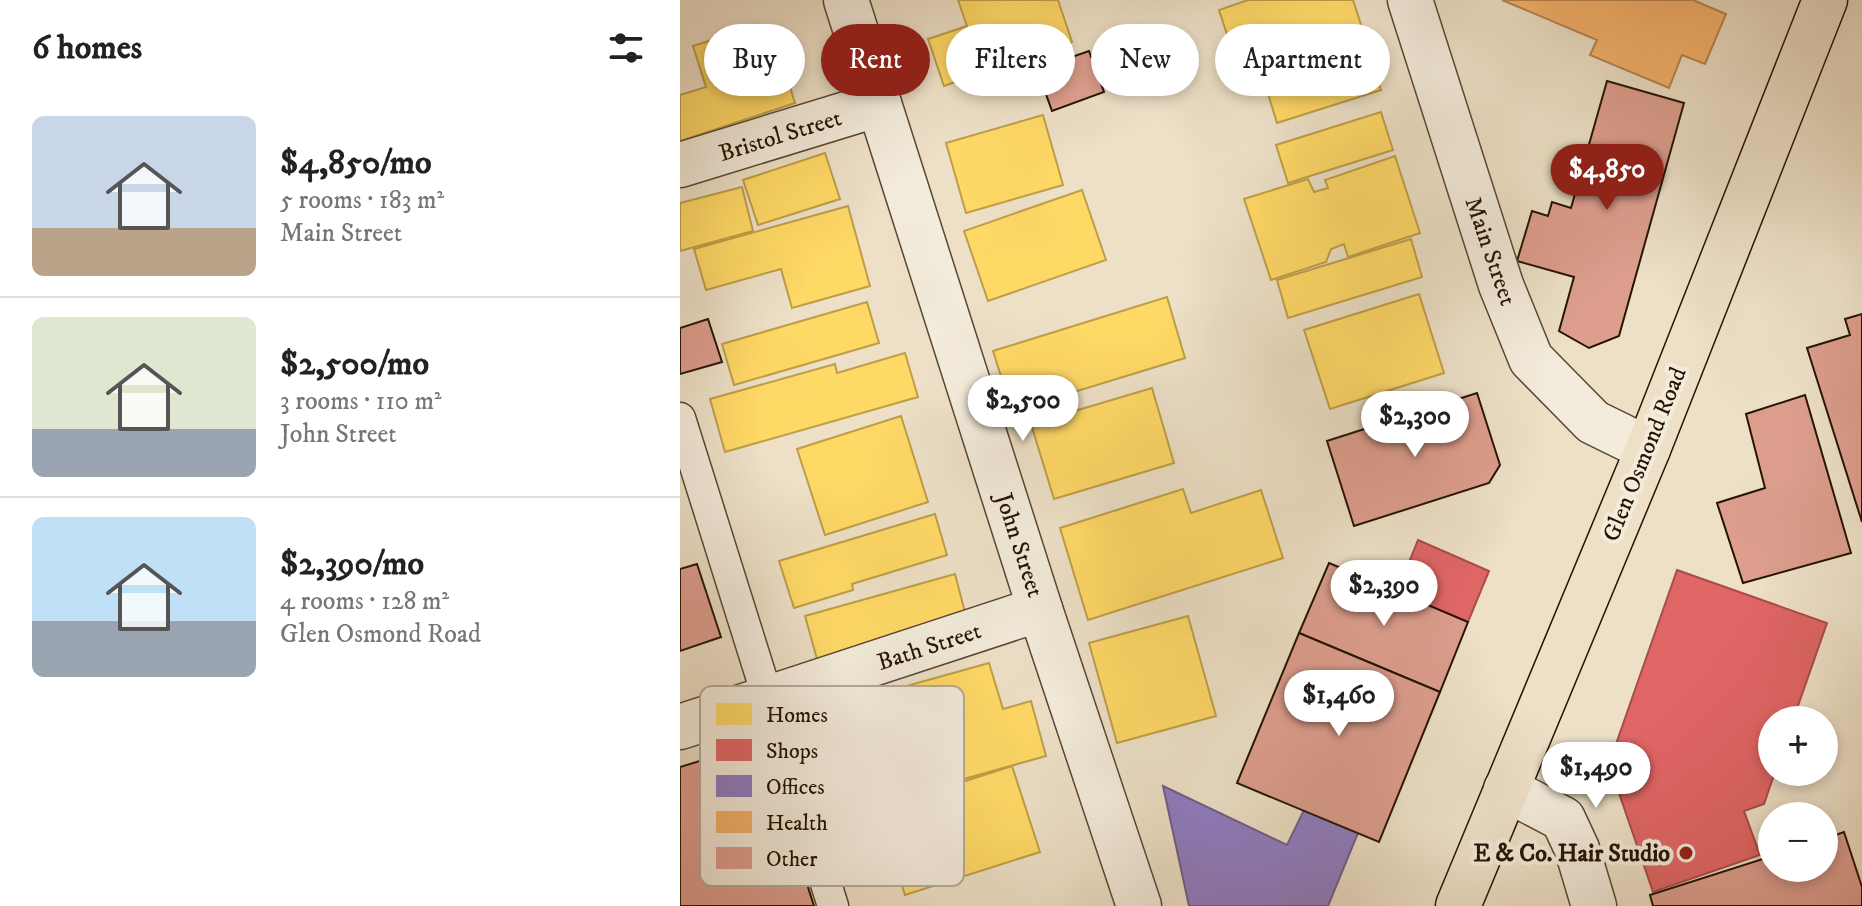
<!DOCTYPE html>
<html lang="en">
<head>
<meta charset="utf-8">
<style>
  :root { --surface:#fff; --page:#f6f6f6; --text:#222; --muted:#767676; --line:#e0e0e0; --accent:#8f2418 }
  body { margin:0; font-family:"IM FELL DW Pica",serif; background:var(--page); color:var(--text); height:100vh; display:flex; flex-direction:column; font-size:30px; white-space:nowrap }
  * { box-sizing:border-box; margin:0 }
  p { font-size:26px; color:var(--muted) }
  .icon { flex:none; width:44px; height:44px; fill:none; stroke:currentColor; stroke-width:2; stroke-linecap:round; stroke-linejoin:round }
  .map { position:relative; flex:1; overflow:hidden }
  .drawer { display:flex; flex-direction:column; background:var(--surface); width:680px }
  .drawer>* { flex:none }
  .guide { position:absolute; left:24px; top:24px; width:760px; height:72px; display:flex; gap:16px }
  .fabs { position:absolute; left:1078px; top:706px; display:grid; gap:16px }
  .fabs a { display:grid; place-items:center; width:80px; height:80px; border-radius:50%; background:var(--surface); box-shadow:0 4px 12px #0003; font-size:40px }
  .price { position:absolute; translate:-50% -68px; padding:0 18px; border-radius:28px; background:#fff; color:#222; font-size:26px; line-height:52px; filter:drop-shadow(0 2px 4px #0008) }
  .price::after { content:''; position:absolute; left:50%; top:48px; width:24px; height:18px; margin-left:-12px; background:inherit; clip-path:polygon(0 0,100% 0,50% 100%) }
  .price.current { background:var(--accent); color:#fff }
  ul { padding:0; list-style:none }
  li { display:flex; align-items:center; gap:24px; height:200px; padding:0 32px }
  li+li { border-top:2px solid var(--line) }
  li span { display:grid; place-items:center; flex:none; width:224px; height:160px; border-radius:12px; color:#555 }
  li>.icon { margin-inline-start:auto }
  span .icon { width:96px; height:96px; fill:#fffc; stroke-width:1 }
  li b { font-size:34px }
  h2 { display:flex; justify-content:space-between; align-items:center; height:96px; padding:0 32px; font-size:34px }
  .pill { padding:0 28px; border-radius:36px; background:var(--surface); box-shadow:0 4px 12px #0003; font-size:28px; line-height:72px }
  .pill.current { background:var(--accent); color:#fff }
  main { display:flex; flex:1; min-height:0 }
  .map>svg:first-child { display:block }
  .homes { fill:#ffd966; stroke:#be9e48; stroke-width:2 }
  .shops { fill:#e06666; stroke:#a84d48; stroke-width:2 }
  .offices { fill:#8e7cc3; stroke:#6e5d89; stroke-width:2 }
  .health { fill:#f6b26b; stroke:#b7834c; stroke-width:2 }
  .building { fill:#dd9e8e; stroke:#251402; stroke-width:2 }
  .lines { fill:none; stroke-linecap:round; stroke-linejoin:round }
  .lane-casing { stroke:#574733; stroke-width:33 }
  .street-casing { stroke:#574733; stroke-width:47 }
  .highway-casing { stroke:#251402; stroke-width:47 }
  .lane { stroke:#f3ebdb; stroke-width:30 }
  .street { stroke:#f3ebdb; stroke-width:44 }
  .highway { stroke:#ede0c7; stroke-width:44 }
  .poi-dot { fill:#8f2418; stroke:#f3ebdb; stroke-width:3 }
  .labels { text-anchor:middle; stroke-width:8; stroke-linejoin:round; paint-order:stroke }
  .street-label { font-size:24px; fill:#251402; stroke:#f3ebdb }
  .poi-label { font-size:24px; font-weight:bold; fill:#251402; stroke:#f3ebdb; text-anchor:end }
  .key { fill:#f3ebdb; stroke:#b5aa9a; stroke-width:2 }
  .key-label { font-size:22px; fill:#251402 }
</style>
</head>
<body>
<main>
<section class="drawer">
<h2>6 homes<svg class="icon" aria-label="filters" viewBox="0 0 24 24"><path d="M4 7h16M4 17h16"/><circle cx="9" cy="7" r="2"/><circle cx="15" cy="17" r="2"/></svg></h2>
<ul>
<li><span style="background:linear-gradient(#c9d6e8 70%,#b9a48a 0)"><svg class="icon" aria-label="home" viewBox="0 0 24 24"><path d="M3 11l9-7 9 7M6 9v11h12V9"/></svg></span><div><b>$4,850/mo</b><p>5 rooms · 183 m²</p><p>Main Street</p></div></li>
<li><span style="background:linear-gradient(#dfe7d0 70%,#9aa5b1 0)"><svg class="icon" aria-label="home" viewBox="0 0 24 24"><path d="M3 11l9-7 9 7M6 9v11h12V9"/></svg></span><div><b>$2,500/mo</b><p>3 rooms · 110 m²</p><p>John Street</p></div></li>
<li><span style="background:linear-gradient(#bfe0f5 65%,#9aa5b1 0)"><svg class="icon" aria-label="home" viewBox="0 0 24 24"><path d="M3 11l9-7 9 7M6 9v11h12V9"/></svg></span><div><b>$2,390/mo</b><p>4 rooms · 128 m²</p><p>Glen Osmond Road</p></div></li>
</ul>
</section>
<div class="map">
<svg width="1182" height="906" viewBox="0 0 1182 906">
  <rect width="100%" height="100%" fill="#ede0c7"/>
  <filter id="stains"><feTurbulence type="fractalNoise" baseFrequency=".0025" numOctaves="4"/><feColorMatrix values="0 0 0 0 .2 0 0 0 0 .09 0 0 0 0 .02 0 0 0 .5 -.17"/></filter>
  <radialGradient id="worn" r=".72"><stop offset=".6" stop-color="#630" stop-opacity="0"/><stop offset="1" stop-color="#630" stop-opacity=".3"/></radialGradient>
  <!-- homes -->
  <g class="homes">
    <polygon points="278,0 378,0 392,42 264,86 248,39 287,26"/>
    <polygon points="568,0 673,0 686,40 562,80 539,10"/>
    <polygon points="76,26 91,69 103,65 115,103 0,141 0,95 26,87 13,46"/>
    <polygon points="689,51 701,90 597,123 585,84"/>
    <polygon points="701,112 713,150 608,183 596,145"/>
    <polygon points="363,115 383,185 286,213 266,143"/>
    <polygon points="145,153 160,199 78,225 63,180"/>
    <polygon points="715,156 740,233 668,257 664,244 651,249 646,262 591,280 564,199 628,179 634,192 648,188 645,180"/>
    <polygon points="62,187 73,231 0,251 0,203"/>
    <polygon points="402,190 426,260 308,301 284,231"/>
    <polygon points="168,206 190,286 112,308 101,269 26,290 14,249"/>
    <polygon points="731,239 742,277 608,318 597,280"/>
    <polygon points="739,294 764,373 650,409 624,330"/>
    <polygon points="487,297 505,358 332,411 313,351"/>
    <polygon points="187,302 199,343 54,385 42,344"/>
    <polygon points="225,353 238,397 45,452 30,399 155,364 157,373"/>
    <polygon points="472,388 494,463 374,499 351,424"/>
    <polygon points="221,416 248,502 145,535 117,449"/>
    <polygon points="503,489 511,513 581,490 603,558 408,620 380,528"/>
    <polygon points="255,514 267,555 172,584 173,590 114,608 99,561"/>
    <polygon points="275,574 286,616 137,659 125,616"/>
    <polygon points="508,616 536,716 437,743 409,643"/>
    <polygon points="309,663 323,709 351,701 366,756 209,800 180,699"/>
    <polygon points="332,766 360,852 225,895 198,809"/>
  </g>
  <!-- shops -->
  <g class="shops">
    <polygon points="738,540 809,571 788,622 717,592"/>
    <polygon points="997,570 1147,623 1113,720 1092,720 1092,772 1095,772 1084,804 1064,811 1080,855 973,892 929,764"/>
  </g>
  <!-- offices -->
  <polygon class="offices" points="483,786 607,845 624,810 678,833 648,906 509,906"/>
  <!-- health -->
  <polygon class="health" points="822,0 1013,0 1046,14 1025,64 1002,55 989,88 910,55 917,40"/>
  <!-- building -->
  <g class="building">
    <polygon points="409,51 424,92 372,111 357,69"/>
    <polygon points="927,81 1004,103 939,336 909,348 879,331 894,277 837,261 852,211 868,216 872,202 891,208"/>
    <polygon points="1182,314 1182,522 1127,348 1170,335 1165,319"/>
    <polygon points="28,319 42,362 0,374 0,328"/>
    <polygon points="797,393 820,465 809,483 674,526 647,441"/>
    <polygon points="1125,395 1171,553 1063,583 1037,503 1085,488 1066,414"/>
    <polygon points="649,563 788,622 760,692 619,633"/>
    <polygon points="17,564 41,637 0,651 0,569"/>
    <polygon points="619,633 760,692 699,842 557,783"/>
    <polygon points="82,742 134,906 0,906 0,767"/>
    <polygon points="1164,832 1182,887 1182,906 973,906 970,895 1092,856 1092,868 1144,868 1144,839"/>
  </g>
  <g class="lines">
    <!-- lane casing -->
    <g class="lane-casing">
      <polyline id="lane" points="0,418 153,906"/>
    </g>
    <!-- street casing -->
    <g class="street-casing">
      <g id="street">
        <polyline points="166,0 360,609 459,906"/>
        <polyline points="730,0 821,285 851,359 913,422 968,449"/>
        <polyline points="0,165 199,104"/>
        <polyline points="0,727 360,609"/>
        <polyline points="826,789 883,819 897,849 914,906"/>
      </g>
    </g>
    <!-- highway casing -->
    <g class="highway-casing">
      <polyline id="highway" points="778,906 968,449 1145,0"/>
    </g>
    <!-- lane -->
    <use href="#lane" class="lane"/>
    <!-- street -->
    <use href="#street" class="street"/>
    <!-- highway -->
    <use href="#highway" class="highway"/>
  </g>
  <!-- markers -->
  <circle class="poi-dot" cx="1006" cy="853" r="8"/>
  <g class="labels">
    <!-- street labels -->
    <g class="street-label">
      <text transform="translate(100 135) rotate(-17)" y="8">Bristol Street</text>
      <text transform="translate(811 251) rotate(71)" y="8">Main Street</text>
      <text transform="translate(964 454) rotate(-68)" y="8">Glen Osmond Road</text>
      <text transform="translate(340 545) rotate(72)" y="8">John Street</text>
      <text transform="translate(249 646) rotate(-18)" y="8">Bath Street</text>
    </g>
    <!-- poi labels -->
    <g class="poi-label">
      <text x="990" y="861">E &amp; Co. Hair Studio</text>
    </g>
  </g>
  <!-- legend -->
  <rect x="20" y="686" width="264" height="200" rx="12" class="key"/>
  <rect x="36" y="703" width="36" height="22" fill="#ffd966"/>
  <rect x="36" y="739" width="36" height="22" fill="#e06666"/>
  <rect x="36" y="775" width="36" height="22" fill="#8e7cc3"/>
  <rect x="36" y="811" width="36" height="22" fill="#f6b26b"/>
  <rect x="36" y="847" width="36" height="22" fill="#dd9e8e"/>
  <g class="key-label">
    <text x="86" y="722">Homes</text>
    <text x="86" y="758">Shops</text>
    <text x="86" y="794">Offices</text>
    <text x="86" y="830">Health</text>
    <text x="86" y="866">Other</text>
  </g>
  <rect width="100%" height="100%" filter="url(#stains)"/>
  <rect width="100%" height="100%" fill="url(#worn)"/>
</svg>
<div class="fabs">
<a>+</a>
<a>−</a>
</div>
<b class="price current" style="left:927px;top:212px">$4,850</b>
<b class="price" style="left:343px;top:443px">$2,500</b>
<b class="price" style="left:735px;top:459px">$2,300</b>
<b class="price" style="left:704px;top:628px">$2,390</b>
<b class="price" style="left:659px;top:738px">$1,460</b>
<b class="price" style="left:916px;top:810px">$1,490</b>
<div class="guide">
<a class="pill">Buy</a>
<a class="pill current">Rent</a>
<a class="pill">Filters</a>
<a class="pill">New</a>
<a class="pill">Apartment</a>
</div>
</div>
</main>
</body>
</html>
